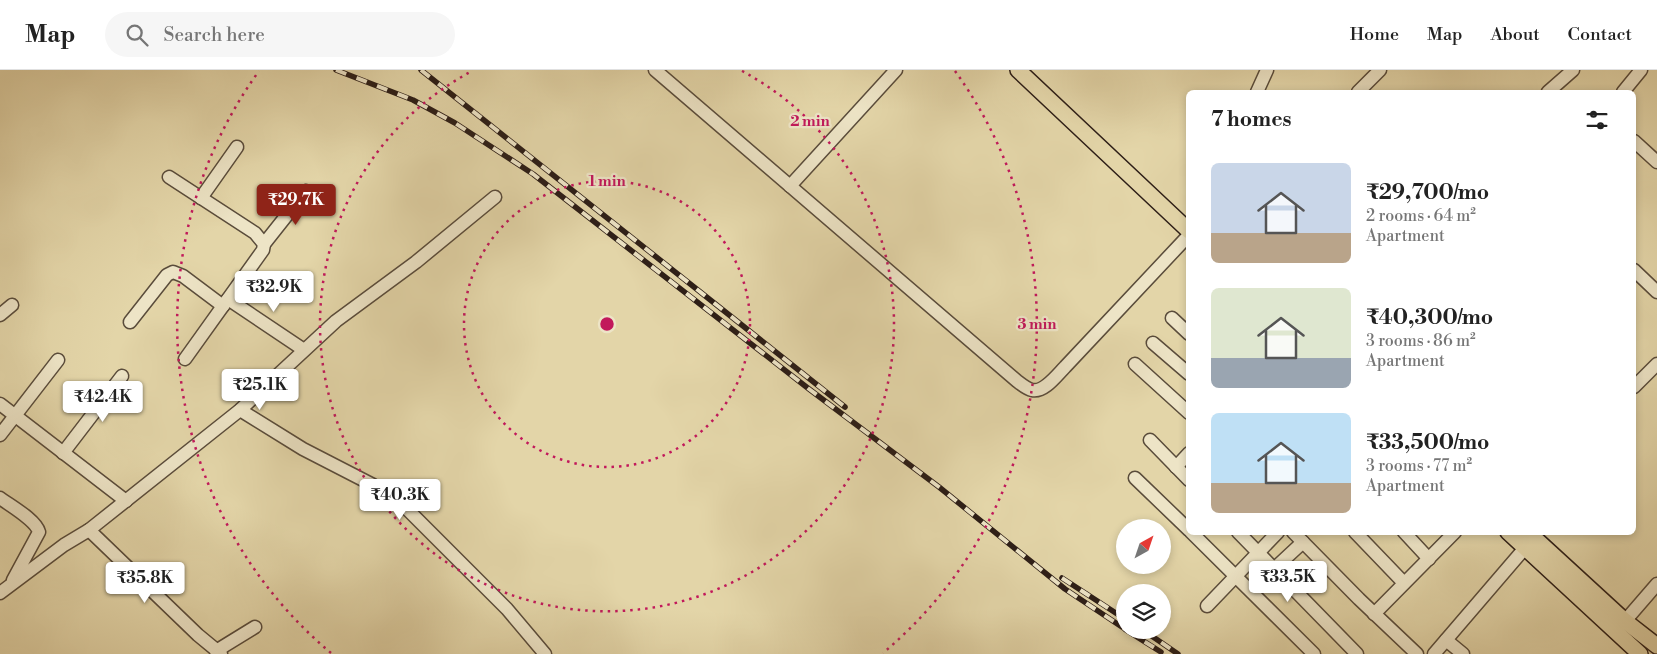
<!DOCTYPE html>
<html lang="en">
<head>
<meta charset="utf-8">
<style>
  :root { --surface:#fff; --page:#f6f6f6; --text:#222; --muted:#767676; --line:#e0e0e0; --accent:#8f2418 }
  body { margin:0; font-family:"Libre Bodoni",serif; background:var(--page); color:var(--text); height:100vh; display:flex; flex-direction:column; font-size:19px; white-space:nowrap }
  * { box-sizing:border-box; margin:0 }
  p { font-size:16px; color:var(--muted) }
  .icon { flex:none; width:28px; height:28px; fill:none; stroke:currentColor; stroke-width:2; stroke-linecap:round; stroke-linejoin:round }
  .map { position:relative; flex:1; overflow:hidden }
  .sheet { position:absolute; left:1186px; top:20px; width:450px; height:445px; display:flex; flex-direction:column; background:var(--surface); border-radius:8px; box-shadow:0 2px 8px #0003 }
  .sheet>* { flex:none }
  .needle { width:32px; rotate:40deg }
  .tools { position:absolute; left:1116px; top:449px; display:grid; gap:10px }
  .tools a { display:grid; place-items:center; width:55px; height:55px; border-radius:50%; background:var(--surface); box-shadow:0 2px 8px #0003; font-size:25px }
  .price { position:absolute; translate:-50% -42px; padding:0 11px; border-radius:5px; background:#fff; color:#222; font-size:16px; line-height:32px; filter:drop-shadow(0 1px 2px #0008) }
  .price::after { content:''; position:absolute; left:50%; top:30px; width:15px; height:11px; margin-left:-8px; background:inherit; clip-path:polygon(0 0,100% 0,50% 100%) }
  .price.selected { background:var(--accent); color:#fff }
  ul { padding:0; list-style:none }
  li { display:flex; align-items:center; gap:15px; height:125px; padding:0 25px }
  li span { display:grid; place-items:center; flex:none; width:140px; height:100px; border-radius:8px; color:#555 }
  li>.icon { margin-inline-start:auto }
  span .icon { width:60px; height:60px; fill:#fffc; stroke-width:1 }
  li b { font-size:21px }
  h2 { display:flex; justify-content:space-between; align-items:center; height:60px; padding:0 25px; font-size:21px }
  header { display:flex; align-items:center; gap:30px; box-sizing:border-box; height:70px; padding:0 25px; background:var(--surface); border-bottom:1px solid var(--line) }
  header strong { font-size:24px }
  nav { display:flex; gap:28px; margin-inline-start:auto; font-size:18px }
  .search { width:350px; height:45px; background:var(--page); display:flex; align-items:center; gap:12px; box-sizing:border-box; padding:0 18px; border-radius:28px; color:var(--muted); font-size:19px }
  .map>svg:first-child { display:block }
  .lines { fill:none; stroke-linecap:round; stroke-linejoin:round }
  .minor-casing { stroke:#5a4c3b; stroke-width:15 }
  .major-casing { stroke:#2d1e17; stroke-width:18 }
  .minor { stroke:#ede4c6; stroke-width:12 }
  .major { stroke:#e3d5a8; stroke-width:15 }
  .rail-casing { stroke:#2d1e17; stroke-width:5.5 }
  .rail { stroke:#ede4c6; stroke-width:4; stroke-dasharray:11; stroke-linecap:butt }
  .ring { fill:none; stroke:#c2185b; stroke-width:2.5; stroke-dasharray:2.5 5 }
  .centre { fill:#c2185b; stroke:#ede4c6; stroke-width:2.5 }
  .ring-label { font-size:15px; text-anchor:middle; font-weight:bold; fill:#c2185b; stroke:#ede4c6; stroke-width:4.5; stroke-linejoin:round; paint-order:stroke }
</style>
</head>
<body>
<header>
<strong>Map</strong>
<div class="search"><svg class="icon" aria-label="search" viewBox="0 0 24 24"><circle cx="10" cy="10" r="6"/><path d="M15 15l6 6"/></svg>Search here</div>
<nav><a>Home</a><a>Map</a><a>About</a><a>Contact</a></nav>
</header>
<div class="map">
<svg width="1657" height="584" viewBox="0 0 1657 584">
  <rect width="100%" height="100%" fill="#e3d5a8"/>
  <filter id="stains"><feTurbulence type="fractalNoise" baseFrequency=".004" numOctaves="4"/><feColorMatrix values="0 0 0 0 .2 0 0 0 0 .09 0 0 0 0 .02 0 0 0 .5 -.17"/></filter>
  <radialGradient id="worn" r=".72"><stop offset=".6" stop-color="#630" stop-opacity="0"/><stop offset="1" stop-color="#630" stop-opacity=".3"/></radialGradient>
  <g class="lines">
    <!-- minor casing -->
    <g class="minor-casing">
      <g id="minor">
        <path d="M655 0 1017 311C1021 314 1027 319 1032 320 1044 323 1057 305 1065 297L1189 165"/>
        <polyline points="1257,22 1267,0"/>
        <polyline points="1358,22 1380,0"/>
        <polyline points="1548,22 1573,0"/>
        <polyline points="1623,22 1641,0"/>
        <polyline points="1634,71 1657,92"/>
        <polyline points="169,107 255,163 264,174 263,180 185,289"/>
        <polyline points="790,116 896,0"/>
        <polyline points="201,128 237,77"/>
        <polyline points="264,174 306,121"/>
        <polyline points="1634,200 1657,222"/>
        <polyline points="228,229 304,280"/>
        <polyline points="0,245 12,235"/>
        <polyline points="1172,248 1189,264"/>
        <polyline points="130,252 167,205 173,202 183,206 223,236"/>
        <polyline points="1153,273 1189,304"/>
        <polyline points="1135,294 1189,343"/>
        <polyline points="1634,317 1657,294"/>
        <polyline points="0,334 126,431"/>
        <polyline points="240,340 303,379 373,415 401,433 507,539 545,584"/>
        <polyline points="0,365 58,290"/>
        <polyline points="1150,370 1189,410"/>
        <polyline points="63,383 122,306"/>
        <polyline points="1176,397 1189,383"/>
        <polyline points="1135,408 1189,460"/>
        <path d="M0 428C11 436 36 450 39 462L13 510"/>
        <polyline points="89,460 198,565 221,584"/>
        <polyline points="1191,462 1314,584"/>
        <polyline points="1238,462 1357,584"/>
        <polyline points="1293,462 1359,529 1417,584"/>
        <polyline points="1355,462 1404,513"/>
        <polyline points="1404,462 1429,489"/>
        <polyline points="1250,519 1274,499 1303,472"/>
        <polyline points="0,523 64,475 89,460 240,340 336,251 416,192 495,127"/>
        <polyline points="1207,536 1278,462"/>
        <polyline points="1374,544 1455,462"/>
        <polyline points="1625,551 1657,514"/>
        <polyline points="1446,570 1463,584"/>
        <polyline points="216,581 255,557"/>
        <polyline points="1434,584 1525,478"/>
      </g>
    </g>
    <!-- major casing -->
    <g class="major-casing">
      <g id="major">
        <polyline points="1018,0 1189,161"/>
        <polyline points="1508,462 1640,584"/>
        <polyline points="1528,462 1625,551 1657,576"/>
      </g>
    </g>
    <!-- minor -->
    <use href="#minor" class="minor"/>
    <!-- major -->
    <use href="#major" class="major"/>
    <!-- rail casing -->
    <g class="rail-casing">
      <g id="rail">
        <polyline points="336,0 413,30 455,53 533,104 809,319 939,417 1065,519 1125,559"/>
        <polyline points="421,0 845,337"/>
        <polyline points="1062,508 1125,549"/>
        <polyline points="1126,560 1161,582"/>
        <polyline points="1143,560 1178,584"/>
      </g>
    </g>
    <!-- rail -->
    <use href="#rail" class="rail"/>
  </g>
  <!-- distance rings -->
  <g class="ring">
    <circle cx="607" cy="254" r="143"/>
    <path d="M742 1A287 287 0 1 1 472 1"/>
    <path d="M331 583A430 430 0 0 1 259 1M955 1A430 430 0 0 1 883 583"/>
  </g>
  <circle cx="607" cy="254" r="8" class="centre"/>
  <g class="ring-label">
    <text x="810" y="56">2 min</text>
    <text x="607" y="116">1 min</text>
    <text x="1037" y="259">3 min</text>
  </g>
  <rect width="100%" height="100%" filter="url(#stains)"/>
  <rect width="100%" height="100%" fill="url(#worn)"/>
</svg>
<div class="tools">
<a><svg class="needle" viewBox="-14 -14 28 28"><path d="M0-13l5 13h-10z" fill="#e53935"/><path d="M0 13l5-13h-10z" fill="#767676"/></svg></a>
<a><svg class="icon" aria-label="layers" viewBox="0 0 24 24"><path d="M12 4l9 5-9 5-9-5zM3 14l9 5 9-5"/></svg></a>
</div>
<b class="price selected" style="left:296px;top:156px">₹29.7K</b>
<b class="price" style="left:274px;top:243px">₹32.9K</b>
<b class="price" style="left:260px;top:341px">₹25.1K</b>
<b class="price" style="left:103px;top:353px">₹42.4K</b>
<b class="price" style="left:400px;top:451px">₹40.3K</b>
<b class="price" style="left:1288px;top:533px">₹33.5K</b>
<b class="price" style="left:145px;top:534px">₹35.8K</b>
<section class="sheet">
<h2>7 homes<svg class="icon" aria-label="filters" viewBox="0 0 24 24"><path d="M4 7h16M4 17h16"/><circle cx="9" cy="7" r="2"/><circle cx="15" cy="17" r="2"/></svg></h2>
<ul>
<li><span style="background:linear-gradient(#c9d6e8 70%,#b9a48a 0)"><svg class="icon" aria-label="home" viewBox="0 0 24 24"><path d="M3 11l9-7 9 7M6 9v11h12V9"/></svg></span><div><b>₹29,700/mo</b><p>2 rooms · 64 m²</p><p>Apartment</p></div></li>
<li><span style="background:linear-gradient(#dfe7d0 70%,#9aa5b1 0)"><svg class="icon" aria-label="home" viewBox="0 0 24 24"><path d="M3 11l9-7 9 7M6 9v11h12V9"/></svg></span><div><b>₹40,300/mo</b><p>3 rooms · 86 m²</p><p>Apartment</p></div></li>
<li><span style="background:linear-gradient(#bfe0f5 70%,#b9a48a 0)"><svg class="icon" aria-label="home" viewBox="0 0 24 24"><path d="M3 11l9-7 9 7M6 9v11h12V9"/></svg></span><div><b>₹33,500/mo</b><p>3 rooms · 77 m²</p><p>Apartment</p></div></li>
</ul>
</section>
</div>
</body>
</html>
